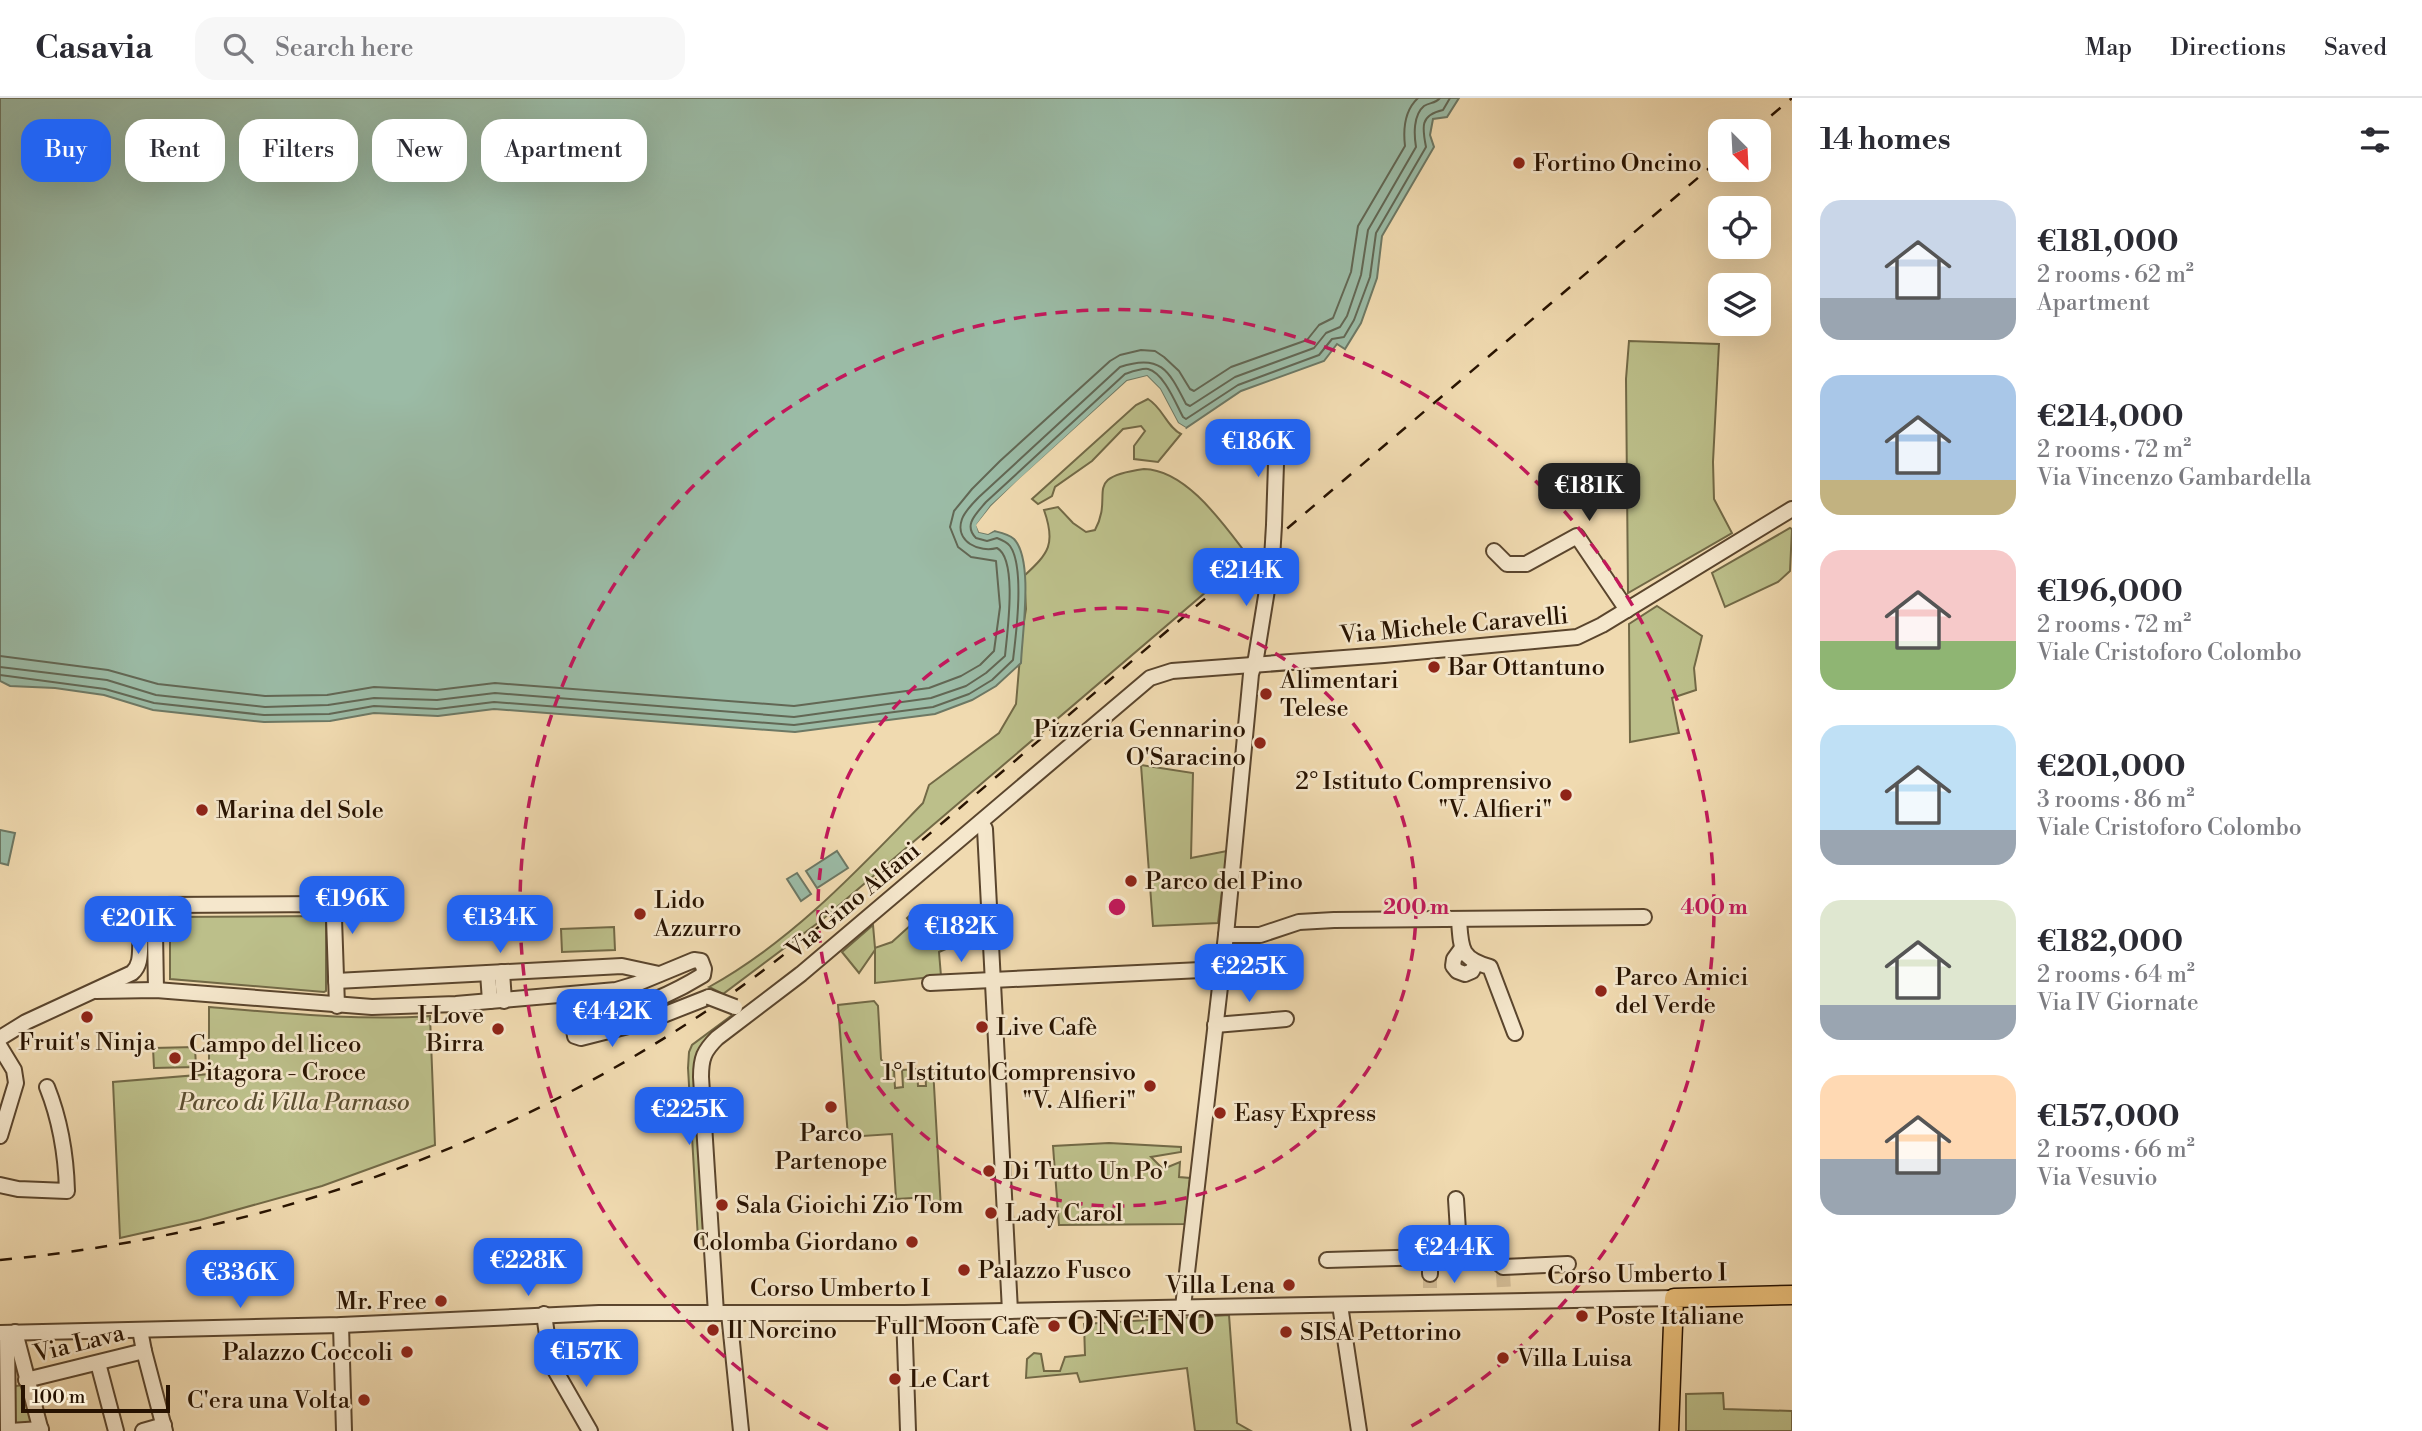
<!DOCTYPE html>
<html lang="en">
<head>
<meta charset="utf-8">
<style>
  :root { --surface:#fff; --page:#f7f7f7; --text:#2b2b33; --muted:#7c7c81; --line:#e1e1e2; --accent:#2563eb }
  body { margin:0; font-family:"Libre Bodoni",serif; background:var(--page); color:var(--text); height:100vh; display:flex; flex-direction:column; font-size:26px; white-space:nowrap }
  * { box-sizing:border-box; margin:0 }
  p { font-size:23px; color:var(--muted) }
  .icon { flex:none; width:38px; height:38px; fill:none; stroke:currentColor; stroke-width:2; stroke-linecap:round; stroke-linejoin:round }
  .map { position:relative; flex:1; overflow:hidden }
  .drawer { display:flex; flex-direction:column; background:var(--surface); width:630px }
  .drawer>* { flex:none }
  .guide { position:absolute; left:21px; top:21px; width:665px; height:63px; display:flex; gap:14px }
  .needle { width:46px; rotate:156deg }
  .buttons { position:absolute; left:1708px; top:21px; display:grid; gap:14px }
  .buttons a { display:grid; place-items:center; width:63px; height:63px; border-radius:14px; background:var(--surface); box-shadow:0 7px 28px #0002; font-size:35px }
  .scale { position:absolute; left:21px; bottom:18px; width:149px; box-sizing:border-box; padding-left:7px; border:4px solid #281301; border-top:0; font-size:19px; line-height:24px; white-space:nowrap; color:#281301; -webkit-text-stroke:5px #f5e7cc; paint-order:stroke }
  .price { position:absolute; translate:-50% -60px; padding:0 16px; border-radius:14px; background:var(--accent); color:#fff; font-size:23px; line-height:46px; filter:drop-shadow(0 2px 4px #0008) }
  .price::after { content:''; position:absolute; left:50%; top:42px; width:21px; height:16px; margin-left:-10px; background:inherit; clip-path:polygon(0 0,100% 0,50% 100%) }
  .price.current { background:#222; color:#fff }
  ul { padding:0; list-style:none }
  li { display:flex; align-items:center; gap:21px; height:175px; padding:0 28px }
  li span { display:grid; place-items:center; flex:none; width:196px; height:140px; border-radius:21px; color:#555 }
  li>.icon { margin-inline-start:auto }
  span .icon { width:84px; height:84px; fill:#fffc; stroke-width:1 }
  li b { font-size:30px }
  h2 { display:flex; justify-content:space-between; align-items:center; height:84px; padding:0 28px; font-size:30px }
  .chip { padding:0 24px; border-radius:21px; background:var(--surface); box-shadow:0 7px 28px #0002; font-size:24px; line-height:63px }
  .chip.current { background:var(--accent); color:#fff }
  header { display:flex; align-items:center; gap:42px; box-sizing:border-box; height:98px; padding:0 35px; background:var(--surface); border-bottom:2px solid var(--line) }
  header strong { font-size:33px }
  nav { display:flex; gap:38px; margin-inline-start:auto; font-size:24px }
  .search { width:490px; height:63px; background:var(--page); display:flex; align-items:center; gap:18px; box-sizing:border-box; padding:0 24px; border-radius:21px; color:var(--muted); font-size:26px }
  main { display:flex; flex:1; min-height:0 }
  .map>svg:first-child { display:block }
  .green { fill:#bcbf8a; stroke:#726946; stroke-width:2 }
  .water { fill:#9bbba6; stroke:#6d7864; stroke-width:2 }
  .pier { fill:#f0dab0 }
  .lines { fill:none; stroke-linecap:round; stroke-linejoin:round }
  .shore { stroke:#626754; stroke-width:2 }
  .minor-tunnel { stroke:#d2bc96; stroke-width:14; stroke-dasharray:14 7; stroke-linecap:butt }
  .minor-casing { stroke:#5a452d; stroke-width:18 }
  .major-casing { stroke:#281301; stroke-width:21 }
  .minor { stroke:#f5e7cc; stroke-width:14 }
  .major { stroke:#e8bd78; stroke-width:18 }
  .rail { stroke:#281301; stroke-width:2.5; stroke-dasharray:12 12; stroke-linecap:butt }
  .minor-bridge-casing { stroke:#5a452d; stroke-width:18; stroke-linecap:butt }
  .minor-bridge { stroke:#f5e7cc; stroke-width:14 }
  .ring { fill:none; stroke:#c2185b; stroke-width:3.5; stroke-dasharray:12 9 }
  .poi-dot { fill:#8f2418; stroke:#f5e7cc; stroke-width:2.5 }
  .labels { text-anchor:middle; stroke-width:5; stroke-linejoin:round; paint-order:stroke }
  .poi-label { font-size:24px; fill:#281301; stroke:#f5e7cc; text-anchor:start }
  .street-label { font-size:24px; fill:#281301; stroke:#f5e7cc }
  .park-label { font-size:24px; font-style:italic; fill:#5c4f31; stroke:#f5e7cc }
  .district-label { font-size:32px; font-weight:bold; letter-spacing:2px; fill:#281301; stroke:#f5e7cc }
  .centre { fill:#c2185b; stroke:#f5e7cc; stroke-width:3.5 }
  .ring-label { font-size:21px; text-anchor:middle; font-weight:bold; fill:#c2185b; stroke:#f5e7cc; stroke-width:5; stroke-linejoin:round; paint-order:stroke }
</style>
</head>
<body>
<header>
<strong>Casavia</strong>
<div class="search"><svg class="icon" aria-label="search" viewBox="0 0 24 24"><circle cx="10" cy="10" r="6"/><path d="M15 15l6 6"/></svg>Search here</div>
<nav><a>Map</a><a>Directions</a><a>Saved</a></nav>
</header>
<main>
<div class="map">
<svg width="1792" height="1333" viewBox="0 0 1792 1333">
  <rect width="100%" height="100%" fill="#f0dab0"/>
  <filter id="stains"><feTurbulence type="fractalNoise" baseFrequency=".00286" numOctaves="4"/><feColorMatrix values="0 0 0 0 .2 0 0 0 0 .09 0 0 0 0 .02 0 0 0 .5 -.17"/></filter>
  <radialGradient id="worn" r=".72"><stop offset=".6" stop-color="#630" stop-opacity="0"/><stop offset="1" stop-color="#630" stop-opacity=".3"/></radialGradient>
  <!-- green -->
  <g class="green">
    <polygon points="1629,243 1719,246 1713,364 1714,401 1732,435 1628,495 1626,281"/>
    <path d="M1148 301C1163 310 1166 328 1181 336L1158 364 1134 361V348L1145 333 1141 328 1123 331 1092 363 1055 389 1052 398 1038 406 1032 401 1136 307Z"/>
    <path d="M1144 371C1187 372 1224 427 1248 458L823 821 723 896 709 889C792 843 857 773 923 705L929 687 999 635 1016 606 1022 535 1026 511 1024 478C1049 455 1056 446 1044 412L1058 409 1073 425 1086 434 1095 432C1115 395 1080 380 1144 371Z"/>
    <polygon points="1790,430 1792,431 1790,473 1778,484 1725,509 1712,475"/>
    <polygon points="1657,508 1702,538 1694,570 1696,592 1672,600 1679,635 1630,644 1629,526"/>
    <polygon points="1141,667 1193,675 1191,760 1227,753 1218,825 1153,828"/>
    <polygon points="917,811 922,815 941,814 948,825 948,850 939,854 941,878 875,885 875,852 859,875 842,854 873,827 875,850 892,844 912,826 907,820"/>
    <polygon points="324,818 326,822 326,893 324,894 170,881 170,819"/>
    <polygon points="614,829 615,852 562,854 561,831"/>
    <polygon points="874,903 878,908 881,961 888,972 894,972 895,990 903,989 902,972 917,971 918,988 926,988 925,970 933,970 941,1111 930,1112 929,1099 896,1101 892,1036 848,1039 838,907"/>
    <path d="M209 909C283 915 357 923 430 918L435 1047 322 1088 200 1122 120 1140 113 984 209 976Z"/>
    <polygon points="739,912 747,919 705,953 712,1140 698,1141 688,970 689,954 692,947"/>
    <polygon points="195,949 196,969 154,970 153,950"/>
    <polygon points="1109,1045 1181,1049 1181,1054 1151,1059 1163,1071 1180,1064 1179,1079 1190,1080 1185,1126 1059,1127 1053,1048"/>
    <polygon points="1229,1217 1237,1325 1251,1333 1195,1333 1187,1270 1080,1284 1077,1275 1026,1280 1027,1261 1034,1255 1041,1256 1044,1273 1060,1273 1065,1259 1085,1257 1084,1226"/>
    <polygon points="23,1287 32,1325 15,1326 14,1291 16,1288"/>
    <polygon points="1723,1295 1724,1311 1792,1313 1792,1333 1686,1333 1686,1296"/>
  </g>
  <!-- water -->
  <g class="water">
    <path d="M0 0H1459L1447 19 1433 21 1430 37 1434 49 1382 138 1377 180 1361 225 1345 251 1337 246 1324 263 1241 293 1186 330 1178 325 1160 291 1147 278 1127 283 991 408 977 427 979 434 988 436 994 433C1002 435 1008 436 1014 441 1034 462 1022 536 1021 565L996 588 972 602 935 616 795 634 494 611 438 618 374 615 330 623 264 624 153 612 104 597 55 590 10 588 0 583Z"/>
    <polygon points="0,732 15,735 8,767 0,765"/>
    <polygon points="837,753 848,770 817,790 806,773"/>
    <polygon points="797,775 811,796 801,803 787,781"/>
  </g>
  <!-- pier -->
  <polygon class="pier" points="1147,278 1160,291 1178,325 1186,330 1184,332 1175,327 1158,293 1146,282 1129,286 1021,384 980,428 981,431 987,433 998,430 988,436 979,434 976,427 991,408 1018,382 1127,283"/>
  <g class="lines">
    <!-- shore -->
    <g class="shore">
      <path d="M0 558 108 572 158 586 265 598 327 597 374 589 437 592 495 585 794 608 929 590 961 578 980 567 994 553 1000 509 996 463 971 459 958 449 950 429 954 413 972 391 1000 363 1110 263 1120 257 1141 252 1155 253 1164 259 1179 273 1190 291 1194 293 1231 269 1307 242 1319 227 1333 220 1351 174 1358 128 1405 48C1403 31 1405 12 1418 0"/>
      <path d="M0 569 107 582 156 597 265 609 328 607 374 600 437 602 495 595 794 619 931 600 966 588 986 575 1005 558C1007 536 1018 461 997 450 980 455 954 444 962 421 965 413 973 405 979 399L1120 269C1161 255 1169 273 1186 306L1190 308 1235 279 1314 250 1326 235 1340 229 1347 218 1361 177 1368 132 1416 49C1414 37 1413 17 1424 8 1430 4 1435 6 1440 0"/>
      <path d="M0 577 105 591 154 605 264 617 329 616 374 608 437 611 494 604 794 627 933 609 969 596 992 582 1013 562C1016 537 1025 469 1010 448 1007 444 1002 442 997 440L987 443 976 440C963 427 976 416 986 404L1125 276C1131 274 1142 270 1148 271 1164 275 1176 306 1183 319L1186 321 1238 287 1319 257 1332 241 1344 239 1354 222 1370 179 1376 135 1426 49C1422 29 1420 17 1443 12L1450 0"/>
    </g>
    <!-- minor-tunnel -->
    <g class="minor-tunnel">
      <polyline points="1503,1175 1504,1193"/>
      <polyline points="1430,1176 1430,1195"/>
    </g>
    <!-- minor casing -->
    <g class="minor-casing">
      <g id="minor">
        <polyline points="1274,427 1277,335"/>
        <polyline points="1494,453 1507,466 1526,466 1577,438 1627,512"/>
        <polyline points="981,724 985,731 1010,1213"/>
        <polyline points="149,817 155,834 156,892"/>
        <path d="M1459 822C1461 850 1460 861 1490 869L1515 935"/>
        <polyline points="1226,837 1260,837 1299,824 1334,822 1644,819"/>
        <polyline points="1462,850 1454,861 1453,868 1457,873 1465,876 1472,873 1476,865"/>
        <polyline points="502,874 504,903"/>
        <polyline points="488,875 490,903"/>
        <polyline points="336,883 622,868 659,876"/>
        <polyline points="930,885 1222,871"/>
        <path d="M96 893 156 892 372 909 456 906 616 892 636 886 694 862 701 863 704 871 703 877C672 896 643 909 607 917 595 920 580 921 574 932L575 938 581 940 648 923 709 899"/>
        <polyline points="1215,927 1286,921"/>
        <path d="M0 940 26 924 132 875C151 859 125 823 163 807L323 806 332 814 334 820 337 908"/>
        <polyline points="0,949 14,972 16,985 0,1038"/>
        <path d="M0 1087 18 1091 67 1093C66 1056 61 1024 47 989"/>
        <polyline points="1456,1101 1459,1149 1468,1162 1496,1163 1503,1169 1568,1166"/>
        <polyline points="1327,1162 1430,1159 1430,1176"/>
        <polyline points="1340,1207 1359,1333"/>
        <polyline points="1183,1209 1226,837 1251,576 1256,560 1272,461"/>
        <path d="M716 1215 701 979C701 960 704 953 717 940L801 876 1150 580 1172 573 1384 557 1577 539 1602 527 1792 411"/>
        <polyline points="729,1215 741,1333"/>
        <polyline points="904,1215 908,1333"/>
        <polyline points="544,1216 551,1265 590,1333"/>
        <polyline points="341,1227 344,1333"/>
        <polyline points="140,1232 144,1253 165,1333"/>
        <polyline points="15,1234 41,1333"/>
        <polyline points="0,1235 341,1227 599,1215 904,1215 1674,1200"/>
        <polyline points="7,1235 8,1333"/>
        <polyline points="98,1265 116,1333"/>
        <polyline points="26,1282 144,1253"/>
        <polyline points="10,1333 41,1331"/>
        <polyline points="143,1333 164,1327"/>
      </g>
    </g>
    <!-- major casing -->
    <g class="major-casing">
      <polyline id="major" points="1669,1333 1674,1200 1792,1197"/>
    </g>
    <!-- minor -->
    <use href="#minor" class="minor"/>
    <!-- major -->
    <use href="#major" class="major"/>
    <!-- rail -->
    <g class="rail">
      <polyline points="1753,33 1792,0"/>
      <path d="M0 1162C251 1138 495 1054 705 914 756 880 804 841 852 802L1720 61"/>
    </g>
    <!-- minor-bridge casing -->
    <g class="minor-bridge-casing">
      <g id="minor-bridge">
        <polyline points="1272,461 1274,427"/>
        <polyline points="709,899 735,909"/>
      </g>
    </g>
    <!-- minor-bridge -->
    <use href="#minor-bridge" class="minor-bridge"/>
  </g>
  <!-- distance rings -->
  <g class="ring">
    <circle cx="1117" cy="809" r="299"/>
    <path d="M828 1331A597 597 0 1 1 1406 1331"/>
  </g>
  <!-- markers -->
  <g class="poi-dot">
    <circle cx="1519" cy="65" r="7"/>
    <circle cx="1434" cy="569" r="7"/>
    <circle cx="1266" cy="596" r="7"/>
    <circle cx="1260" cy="645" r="7"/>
    <circle cx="1566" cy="697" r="7"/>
    <circle cx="202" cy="712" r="7"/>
    <circle cx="1131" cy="783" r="7"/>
    <circle cx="640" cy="816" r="7"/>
    <circle cx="1601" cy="893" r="7"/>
    <circle cx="87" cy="919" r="7"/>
    <circle cx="982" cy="929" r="7"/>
    <circle cx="498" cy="931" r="7"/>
    <circle cx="175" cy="960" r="7"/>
    <circle cx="1150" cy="988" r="7"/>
    <circle cx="831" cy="1009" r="7"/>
    <circle cx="1220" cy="1015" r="7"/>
    <circle cx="989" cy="1073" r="7"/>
    <circle cx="722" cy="1107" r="7"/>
    <circle cx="991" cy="1115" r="7"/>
    <circle cx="912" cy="1144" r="7"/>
    <circle cx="964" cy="1172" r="7"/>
    <circle cx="1289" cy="1187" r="7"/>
    <circle cx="441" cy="1203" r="7"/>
    <circle cx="1582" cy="1218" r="7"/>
    <circle cx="1054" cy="1228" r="7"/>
    <circle cx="713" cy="1232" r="7"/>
    <circle cx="1286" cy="1234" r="7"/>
    <circle cx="407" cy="1254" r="7"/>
    <circle cx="1503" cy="1260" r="7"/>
    <circle cx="895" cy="1281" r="7"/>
    <circle cx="364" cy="1302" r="7"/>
  </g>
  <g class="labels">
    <!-- poi labels -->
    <g class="poi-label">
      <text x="1533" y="73">Fortino Oncino</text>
      <text x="1448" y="577">Bar Ottantuno</text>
      <text x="1280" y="590">Alimentari<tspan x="1280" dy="28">Telese</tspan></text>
      <text x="1246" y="639" text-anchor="end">Pizzeria Gennarino<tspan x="1246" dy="28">O'Saracino</tspan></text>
      <text x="1552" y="691" text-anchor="end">2° Istituto Comprensivo<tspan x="1552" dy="28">"V. Alfieri"</tspan></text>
      <text x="216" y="720">Marina del Sole</text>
      <text x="1145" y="791">Parco del Pino</text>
      <text x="654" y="810">Lido<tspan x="654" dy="28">Azzurro</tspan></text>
      <text x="1615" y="887">Parco Amici<tspan x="1615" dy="28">del Verde</tspan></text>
      <text x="484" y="925" text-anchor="end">I Love<tspan x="484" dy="28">Birra</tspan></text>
      <text x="996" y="937">Live Cafè</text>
      <text x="87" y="952" text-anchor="middle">Fruit's Ninja</text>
      <text x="189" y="954">Campo del liceo<tspan x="189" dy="28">Pitagora - Croce</tspan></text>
      <text x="1136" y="982" text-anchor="end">1° Istituto Comprensivo<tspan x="1136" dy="28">"V. Alfieri"</tspan></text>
      <text x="1234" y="1023">Easy Express</text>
      <text x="831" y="1043" text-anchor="middle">Parco<tspan x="831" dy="28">Partenope</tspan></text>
      <text x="1003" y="1081">Di Tutto Un Po'</text>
      <text x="736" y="1115">Sala Gioichi Zio Tom</text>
      <text x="1005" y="1123">Lady Carol</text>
      <text x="898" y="1152" text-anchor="end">Colomba Giordano</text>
      <text x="978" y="1180">Palazzo Fusco</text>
      <text x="1275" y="1195" text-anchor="end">Villa Lena</text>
      <text x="427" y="1211" text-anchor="end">Mr. Free</text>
      <text x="1596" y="1226">Poste Italiane</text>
      <text x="1040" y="1236" text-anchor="end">Full Moon Cafè</text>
      <text x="727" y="1240">Il Norcino</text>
      <text x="1300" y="1242">SISA Pettorino</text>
      <text x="393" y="1262" text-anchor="end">Palazzo Coccoli</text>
      <text x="1517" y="1268">Villa Luisa</text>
      <text x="909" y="1289">Le Cart</text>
      <text x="350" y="1310" text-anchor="end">C'era una Volta</text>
    </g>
    <!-- street labels -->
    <g class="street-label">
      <text transform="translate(1454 527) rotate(-5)" y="8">Via Michele Caravelli</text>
      <text transform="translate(853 802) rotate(-40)" y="8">Via Gino Alfani</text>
      <text transform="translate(1637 1176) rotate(-1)" y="8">Corso Umberto I</text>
      <text x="840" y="1198">Corso Umberto I</text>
      <text transform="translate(79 1245) rotate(-14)" y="8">Via Lava</text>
    </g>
    <!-- park labels -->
    <g class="park-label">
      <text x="294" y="1012">Parco di Villa Parnaso</text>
    </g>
    <!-- district labels -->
    <g class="district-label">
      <text x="1142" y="1236">ONCINO</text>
    </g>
  </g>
  <circle cx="1117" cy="809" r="10" class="centre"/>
  <g class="ring-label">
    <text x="1416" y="816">200 m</text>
    <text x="1714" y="816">400 m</text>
  </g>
  <rect width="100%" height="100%" filter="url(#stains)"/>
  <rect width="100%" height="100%" fill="url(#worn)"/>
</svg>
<div class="buttons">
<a><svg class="needle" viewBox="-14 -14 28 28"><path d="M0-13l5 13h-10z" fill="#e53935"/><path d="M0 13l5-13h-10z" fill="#7c7c81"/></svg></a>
<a><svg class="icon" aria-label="locate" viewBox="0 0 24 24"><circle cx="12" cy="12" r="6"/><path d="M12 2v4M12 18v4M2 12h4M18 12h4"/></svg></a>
<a><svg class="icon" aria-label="layers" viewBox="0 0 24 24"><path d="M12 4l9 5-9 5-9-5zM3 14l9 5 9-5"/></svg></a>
</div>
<div class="scale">100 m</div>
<b class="price" style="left:1258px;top:381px">€186K</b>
<b class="price current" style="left:1589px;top:425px">€181K</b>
<b class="price" style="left:1246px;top:510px">€214K</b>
<b class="price" style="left:352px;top:838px">€196K</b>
<b class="price" style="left:500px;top:857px">€134K</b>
<b class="price" style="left:138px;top:858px">€201K</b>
<b class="price" style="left:961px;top:866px">€182K</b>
<b class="price" style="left:1249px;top:906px">€225K</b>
<b class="price" style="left:612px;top:951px">€442K</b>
<b class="price" style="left:689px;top:1049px">€225K</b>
<b class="price" style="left:1454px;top:1187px">€244K</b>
<b class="price" style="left:528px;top:1200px">€228K</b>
<b class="price" style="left:240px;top:1212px">€336K</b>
<b class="price" style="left:586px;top:1291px">€157K</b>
<div class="guide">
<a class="chip current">Buy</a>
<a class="chip">Rent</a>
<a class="chip">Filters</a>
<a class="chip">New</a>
<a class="chip">Apartment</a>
</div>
</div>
<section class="drawer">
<h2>14 homes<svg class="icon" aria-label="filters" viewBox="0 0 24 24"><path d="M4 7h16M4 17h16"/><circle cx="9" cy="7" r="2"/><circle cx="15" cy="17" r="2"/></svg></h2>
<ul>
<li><span style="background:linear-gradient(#c9d6e8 70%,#9aa5b1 0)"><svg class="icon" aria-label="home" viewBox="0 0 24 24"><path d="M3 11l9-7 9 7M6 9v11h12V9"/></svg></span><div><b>€181,000</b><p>2 rooms · 62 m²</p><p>Apartment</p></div></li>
<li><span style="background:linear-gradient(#a9c7e8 75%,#c2b280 0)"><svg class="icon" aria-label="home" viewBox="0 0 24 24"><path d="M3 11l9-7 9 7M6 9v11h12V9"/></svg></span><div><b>€214,000</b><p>2 rooms · 72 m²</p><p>Via Vincenzo Gambardella</p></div></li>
<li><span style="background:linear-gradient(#f6c9c9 65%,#8fb573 0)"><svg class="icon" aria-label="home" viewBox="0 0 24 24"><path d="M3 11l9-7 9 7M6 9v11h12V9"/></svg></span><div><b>€196,000</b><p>2 rooms · 72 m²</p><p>Viale Cristoforo Colombo</p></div></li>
<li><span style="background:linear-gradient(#bfe0f5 75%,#9aa5b1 0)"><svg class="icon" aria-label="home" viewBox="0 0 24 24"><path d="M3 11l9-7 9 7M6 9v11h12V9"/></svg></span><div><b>€201,000</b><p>3 rooms · 86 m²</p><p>Viale Cristoforo Colombo</p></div></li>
<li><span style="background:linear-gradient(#dfe7d0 75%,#9aa5b1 0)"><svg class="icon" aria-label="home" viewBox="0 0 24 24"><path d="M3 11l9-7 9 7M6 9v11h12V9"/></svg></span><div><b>€182,000</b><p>2 rooms · 64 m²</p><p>Via IV Giornate</p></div></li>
<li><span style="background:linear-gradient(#ffd9b3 60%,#9aa5b1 0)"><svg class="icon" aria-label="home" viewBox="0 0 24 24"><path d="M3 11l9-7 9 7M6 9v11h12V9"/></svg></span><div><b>€157,000</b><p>2 rooms · 66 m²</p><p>Via Vesuvio</p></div></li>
</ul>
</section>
</main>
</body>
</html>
